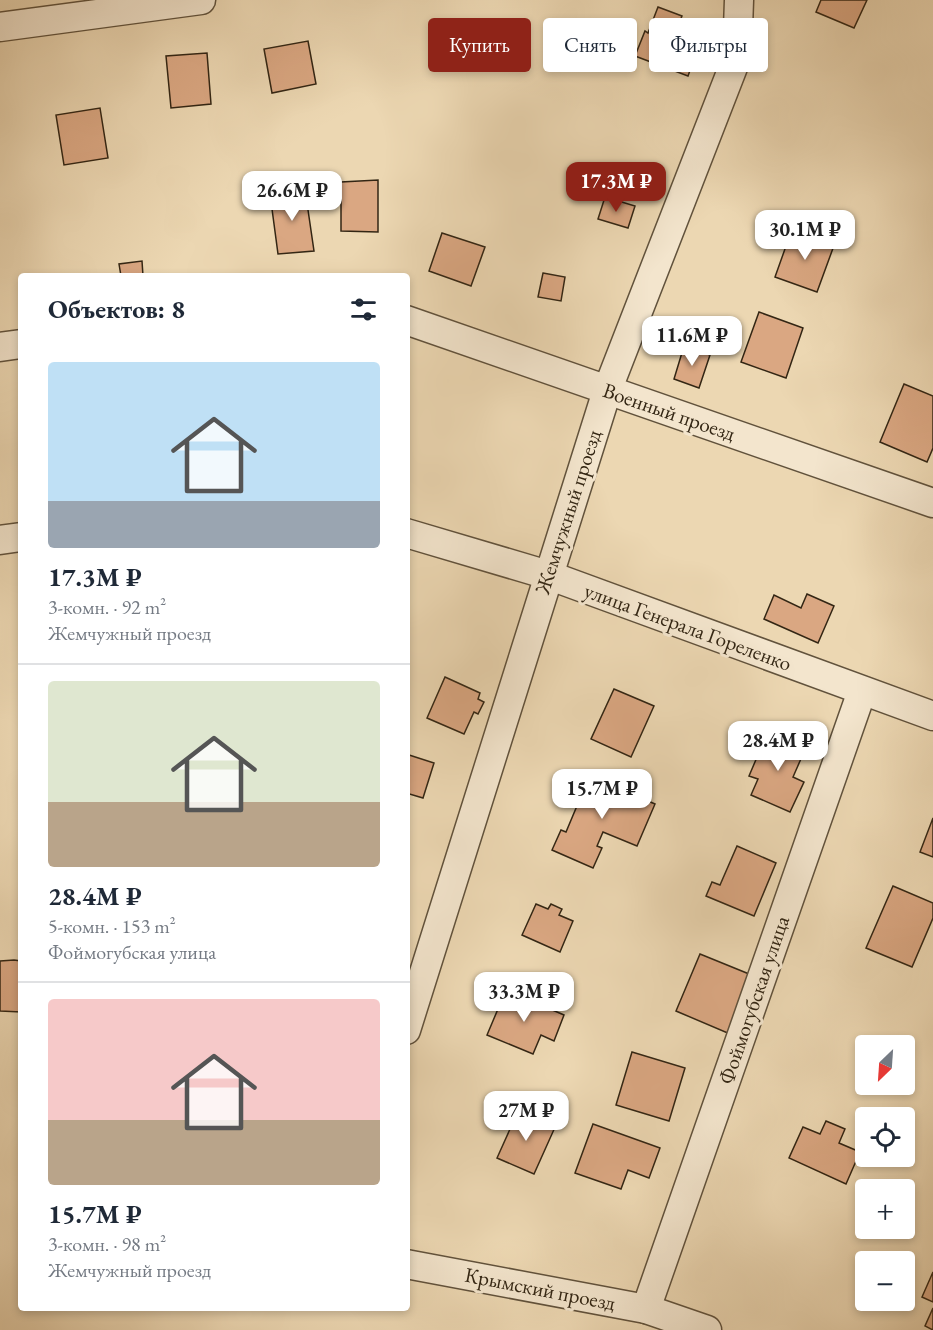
<!DOCTYPE html>
<html lang="ru">
<head>
<meta charset="utf-8">
<style>
  :root { --surface:#fff; --page:#f6f6f7; --text:#1f2937; --muted:#747a83; --line:#e0e1e3; --accent:#8f2418 }
  body { margin:0; font-family:"EB Garamond",serif; background:var(--page); color:var(--text); height:100vh; display:flex; flex-direction:column; font-size:22px; white-space:nowrap }
  * { box-sizing:border-box; margin:0 }
  p { font-size:20px; color:var(--muted) }
  .icon { flex:none; width:33px; height:33px; fill:none; stroke:currentColor; stroke-width:2; stroke-linecap:round; stroke-linejoin:round }
  .map { position:relative; flex:1; overflow:hidden }
  .panel { position:absolute; left:18px; top:273px; width:392px; height:1038px; display:flex; flex-direction:column; background:var(--surface); border-radius:6px; box-shadow:0 3px 9px #0003 }
  .panel>* { flex:none }
  .guide { position:absolute; left:428px; top:18px; width:416px; height:54px; display:flex; gap:12px }
  .needle { width:39px; rotate:205deg }
  .tools { position:absolute; left:855px; top:1035px; display:grid; gap:12px }
  .tools a { display:grid; place-items:center; width:60px; height:60px; border-radius:6px; background:var(--surface); box-shadow:0 3px 9px #0003; font-size:30px }
  .price { position:absolute; translate:-50% -51px; padding:0 14px; border-radius:12px; background:#fff; color:#222; font-size:20px; line-height:39px; filter:drop-shadow(0 2px 3px #0008) }
  .price::after { content:''; position:absolute; left:50%; top:36px; width:18px; height:14px; margin-left:-9px; background:inherit; clip-path:polygon(0 0,100% 0,50% 100%) }
  .price.on { background:var(--accent); color:#fff }
  ul { padding:0; list-style:none }
  li { display:grid; align-content:center; gap:12px; height:318px; padding:0 30px }
  li+li { border-top:2px solid var(--line) }
  li span { display:grid; place-items:center; height:186px; border-radius:6px; color:#555 }
  li>.icon { margin-inline-start:auto }
  span .icon { width:108px; height:108px; fill:#fffc; stroke-width:1 }
  li b { font-size:26px }
  h2 { display:flex; justify-content:space-between; align-items:center; height:72px; padding:0 30px; font-size:26px }
  .tag { padding:0 21px; border-radius:6px; background:var(--surface); box-shadow:0 3px 9px #0003; font-size:21px; line-height:54px }
  .tag.on { background:var(--accent); color:#fff }
  .map>svg:first-child { display:block }
  .building { fill:#daa782; stroke:#332614; stroke-width:1.5 }
  .lines { fill:none; stroke-linecap:round; stroke-linejoin:round }
  .street-casing { stroke:#61523c; stroke-width:31 }
  .street { stroke:#f3e5cd; stroke-width:28 }
  .labels { text-anchor:middle; stroke-width:6; stroke-linejoin:round; paint-order:stroke }
  .street-label { font-size:21px; fill:#332614; stroke:#f3e5cd }
</style>
</head>
<body>
<div class="map">
<svg width="933" height="1330" viewBox="0 0 933 1330">
  <rect width="100%" height="100%" fill="#ecd7b2"/>
  <filter id="stains"><feTurbulence type="fractalNoise" baseFrequency=".00333" numOctaves="4"/><feColorMatrix values="0 0 0 0 .2 0 0 0 0 .09 0 0 0 0 .02 0 0 0 .5 -.17"/></filter>
  <radialGradient id="worn" r=".72"><stop offset=".6" stop-color="#630" stop-opacity="0"/><stop offset="1" stop-color="#630" stop-opacity=".3"/></radialGradient>
  <!-- building -->
  <g class="building">
    <polygon points="821,0 867,0 854,28 816,12"/>
    <polygon points="658,7 682,16 672,42 697,51 688,76 635,56 645,31 648,33"/>
    <polygon points="308,41 316,84 272,93 264,49"/>
    <polygon points="207,53 211,104 171,108 166,56"/>
    <polygon points="100,108 108,158 64,165 56,115"/>
    <polygon points="378,180 378,232 341,231 341,182"/>
    <polygon points="307,189 309,203 307,203 314,251 278,254 270,194"/>
    <polygon points="605,197 635,206 628,228 598,219"/>
    <polygon points="791,232 819,242 821,235 836,240 817,292 775,277"/>
    <polygon points="442,233 485,247 471,286 429,271"/>
    <polygon points="142,261 143,276 121,276 119,264"/>
    <polygon points="543,273 565,277 561,301 538,297"/>
    <polygon points="759,312 803,328 786,378 741,362"/>
    <polygon points="684,346 710,355 699,388 674,379"/>
    <polygon points="904,384 933,396 933,448 927,462 880,442"/>
    <polygon points="807,594 834,606 818,643 764,619 774,595 801,608"/>
    <polygon points="445,677 480,693 478,699 484,702 478,714 474,712 464,734 427,718"/>
    <polygon points="614,689 654,706 631,757 591,739"/>
    <polygon points="766,736 783,743 786,736 807,745 793,777 804,782 790,812 751,795 758,779 749,776"/>
    <polygon points="406,754 434,763 423,798 406,793"/>
    <polygon points="583,773 655,804 637,846 603,832 597,846 602,848 593,868 552,850 561,830 566,832 579,801 572,797"/>
    <polygon points="933,818 933,857 920,852"/>
    <polygon points="737,846 776,863 754,916 706,896 712,882 720,885"/>
    <polygon points="893,886 933,903 933,918 912,967 866,948"/>
    <polygon points="536,904 548,909 551,904 562,909 559,915 573,921 560,952 522,935"/>
    <polygon points="700,954 754,976 730,1034 676,1011"/>
    <polygon points="14,960 21,961 21,1012 0,1011 0,961"/>
    <polygon points="506,990 564,1015 554,1041 541,1035 533,1054 487,1035"/>
    <polygon points="632,1052 685,1068 669,1121 616,1105"/>
    <polygon points="519,1109 556,1125 534,1174 497,1158"/>
    <polygon points="826,1121 845,1129 839,1143 860,1152 846,1184 789,1158 803,1127 820,1134"/>
    <polygon points="593,1124 660,1148 649,1178 628,1170 621,1189 575,1173"/>
    <polygon points="933,1272 933,1302 922,1297"/>
    <polygon points="933,1308 933,1330 925,1326"/>
  </g>
  <g class="lines">
    <!-- street casing -->
    <g class="street-casing">
      <g id="street">
        <polyline points="0,27 201,0"/>
        <polyline points="406,320 933,503"/>
        <polyline points="0,347 21,344"/>
        <polyline points="406,533 548,575 933,716"/>
        <polyline points="0,540 21,537"/>
        <polyline points="406,1030 607,391 737,57 739,0"/>
        <polyline points="406,1264 646,1309 707,1330"/>
        <polyline points="646,1309 862,691"/>
      </g>
    </g>
    <!-- street -->
    <use href="#street" class="street"/>
  </g>
  <g class="labels">
    <!-- street labels -->
    <g class="street-label">
      <text transform="translate(669 412) rotate(19)" y="7">Военный проезд</text>
      <text transform="translate(568 512) rotate(-72)" y="7">Жемчужный проезд</text>
      <text transform="translate(688 627) rotate(20)" y="7">улица Генерала Гореленко</text>
      <text transform="translate(754 1000) rotate(-71)" y="7">Фоймогубская улица</text>
      <text transform="translate(540 1289) rotate(11)" y="7">Крымский проезд</text>
    </g>
  </g>
  <rect width="100%" height="100%" filter="url(#stains)"/>
  <rect width="100%" height="100%" fill="url(#worn)"/>
</svg>
<div class="tools">
<a><svg class="needle" viewBox="-14 -14 28 28"><path d="M0-13l5 13h-10z" fill="#e53935"/><path d="M0 13l5-13h-10z" fill="#747a83"/></svg></a>
<a><svg class="icon" aria-label="locate" viewBox="0 0 24 24"><circle cx="12" cy="12" r="6"/><path d="M12 2v4M12 18v4M2 12h4M18 12h4"/></svg></a>
<a>+</a>
<a>−</a>
</div>
<b class="price on" style="left:616px;top:213px">17.3M ₽</b>
<b class="price" style="left:292px;top:222px">26.6M ₽</b>
<b class="price" style="left:805px;top:261px">30.1M ₽</b>
<b class="price" style="left:692px;top:367px">11.6M ₽</b>
<b class="price" style="left:778px;top:772px">28.4M ₽</b>
<b class="price" style="left:602px;top:820px">15.7M ₽</b>
<b class="price" style="left:524px;top:1023px">33.3M ₽</b>
<b class="price" style="left:526px;top:1142px">27M ₽</b>
<div class="guide">
<a class="tag on">Купить</a>
<a class="tag">Снять</a>
<a class="tag">Фильтры</a>
</div>
<section class="panel">
<h2>Объектов: 8<svg class="icon" aria-label="filters" viewBox="0 0 24 24"><path d="M4 7h16M4 17h16"/><circle cx="9" cy="7" r="2"/><circle cx="15" cy="17" r="2"/></svg></h2>
<ul>
<li><span style="background:linear-gradient(#bfe0f5 75%,#9aa5b1 0)"><svg class="icon" aria-label="home" viewBox="0 0 24 24"><path d="M3 11l9-7 9 7M6 9v11h12V9"/></svg></span><div><b>17.3M ₽</b><p>3-комн. · 92 m²</p><p>Жемчужный проезд</p></div></li>
<li><span style="background:linear-gradient(#dfe7d0 65%,#b9a48a 0)"><svg class="icon" aria-label="home" viewBox="0 0 24 24"><path d="M3 11l9-7 9 7M6 9v11h12V9"/></svg></span><div><b>28.4M ₽</b><p>5-комн. · 153 m²</p><p>Фоймогубская улица</p></div></li>
<li><span style="background:linear-gradient(#f6c9c9 65%,#b9a48a 0)"><svg class="icon" aria-label="home" viewBox="0 0 24 24"><path d="M3 11l9-7 9 7M6 9v11h12V9"/></svg></span><div><b>15.7M ₽</b><p>3-комн. · 98 m²</p><p>Жемчужный проезд</p></div></li>
</ul>
</section>
</div>
</body>
</html>
